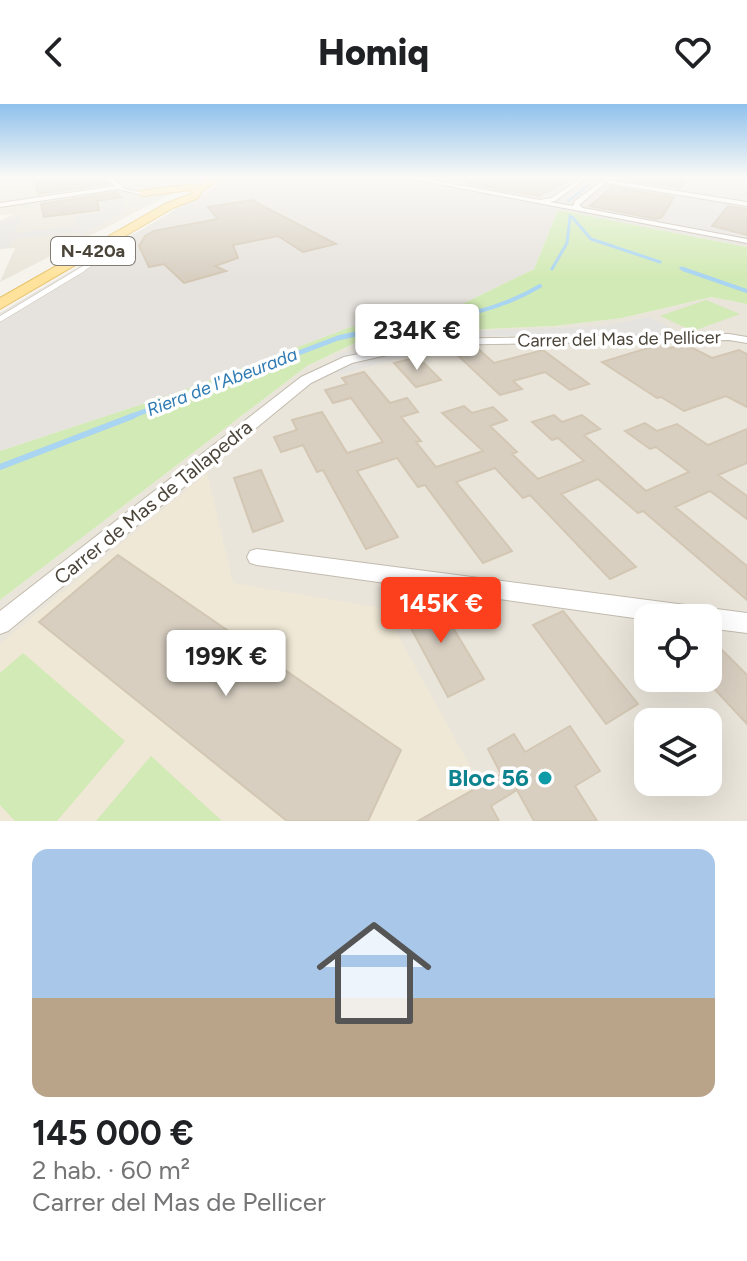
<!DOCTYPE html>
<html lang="es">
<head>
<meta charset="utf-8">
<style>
  :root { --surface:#fff; --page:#f6f6f6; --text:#202124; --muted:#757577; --accent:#fc3f1d }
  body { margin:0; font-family:Figtree,sans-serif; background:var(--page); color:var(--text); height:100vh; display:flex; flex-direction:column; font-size:30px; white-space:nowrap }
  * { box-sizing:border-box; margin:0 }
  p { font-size:26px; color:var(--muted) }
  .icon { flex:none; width:44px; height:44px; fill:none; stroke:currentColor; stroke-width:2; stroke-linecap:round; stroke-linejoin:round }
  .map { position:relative; height:717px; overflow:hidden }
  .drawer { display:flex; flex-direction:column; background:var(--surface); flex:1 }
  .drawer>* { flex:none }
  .tools { position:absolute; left:634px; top:500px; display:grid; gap:16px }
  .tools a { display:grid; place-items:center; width:88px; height:88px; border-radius:16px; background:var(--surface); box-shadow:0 8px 32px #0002; font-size:40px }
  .price { position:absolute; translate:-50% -68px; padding:0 18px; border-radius:8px; background:#fff; color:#222; font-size:26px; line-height:52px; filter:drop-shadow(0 2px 4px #0008) }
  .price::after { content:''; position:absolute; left:50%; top:48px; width:24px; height:18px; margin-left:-12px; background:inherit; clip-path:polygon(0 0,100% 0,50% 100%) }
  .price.current { background:var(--accent); color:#fff }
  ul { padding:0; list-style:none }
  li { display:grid; align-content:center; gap:16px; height:424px; padding:0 32px }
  li span { display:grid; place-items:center; height:248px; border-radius:16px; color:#555 }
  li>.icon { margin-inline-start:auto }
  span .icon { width:144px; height:144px; fill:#fffc; stroke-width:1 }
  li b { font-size:34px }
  header { display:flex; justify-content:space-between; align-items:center; height:104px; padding:0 32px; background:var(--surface); font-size:36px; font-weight:800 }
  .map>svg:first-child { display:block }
  .residential { fill:#eae5da; fill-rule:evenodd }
  .industrial { fill:#e6e2dd }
  .education { fill:#efe8d6 }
  .green { fill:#d2eab5 }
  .parking { fill:#e5e3e0 }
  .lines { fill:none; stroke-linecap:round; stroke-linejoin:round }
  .stream-far4 { stroke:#a9d4f2; stroke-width:2 }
  .stream-far3 { stroke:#a9d4f2; stroke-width:3 }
  .stream-far2 { stroke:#a9d4f2; stroke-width:4 }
  .stream-far1 { stroke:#a9d4f2; stroke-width:5 }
  .stream { stroke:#a9d4f2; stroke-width:6 }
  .building { fill:#d8cfc1; stroke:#d3c7b4; stroke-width:2 }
  .service-far1-casing { stroke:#c2bbae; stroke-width:5 }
  .service-casing { stroke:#c2bbae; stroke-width:6 }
  .minor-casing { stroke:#c2bbae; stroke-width:2 }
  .primary-casing { stroke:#e6c16a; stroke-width:2 }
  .service-far1 { stroke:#fff; stroke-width:4 }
  .service { stroke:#fff; stroke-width:5 }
  .minor { fill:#fff; fill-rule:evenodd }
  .primary { fill:#ffe39c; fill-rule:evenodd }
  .culture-dot { fill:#0f9aa8; stroke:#fff; stroke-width:3 }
  .labels { text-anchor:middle; stroke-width:7; stroke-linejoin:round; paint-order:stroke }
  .shield { fill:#fff; stroke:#817c74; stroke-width:2 }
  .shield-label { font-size:18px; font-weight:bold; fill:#4b4439 }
  .far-street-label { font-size:18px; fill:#4b4439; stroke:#fff }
  .far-water-label { font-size:18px; font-style:italic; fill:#2e7ab2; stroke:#fff }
  .street-label { font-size:20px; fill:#4b4439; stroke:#fff }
  .near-culture-label { font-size:24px; font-weight:bold; fill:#0d838f; stroke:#fff; text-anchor:end }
</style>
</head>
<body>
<header><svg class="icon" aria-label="back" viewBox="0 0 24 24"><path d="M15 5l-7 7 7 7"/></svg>Homiq<svg class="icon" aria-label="heart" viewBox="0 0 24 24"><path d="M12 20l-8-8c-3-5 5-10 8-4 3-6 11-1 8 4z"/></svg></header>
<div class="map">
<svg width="747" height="717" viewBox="0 0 747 717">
  <rect width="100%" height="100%" fill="#f6f3ec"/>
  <!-- residential -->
  <g class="residential">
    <polygon points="0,73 204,73 0,178 15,144 0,145 0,117 14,110 0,111"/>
    <path d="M713 193 747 200V717H0V496L307 262 375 230 555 222 622 214ZM648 514H708V574H648ZM648 618H708V678H648Z"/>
  </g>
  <!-- industrial -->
  <polygon class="industrial" points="231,73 747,73 747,143 558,106 534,165 448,207 351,223 176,289 0,347 0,209"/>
  <!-- education -->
  <polygon class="education" points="207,369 233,479 383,504 481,682 429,717 368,717 400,646 118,451 39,518 287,717 222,717 151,652 96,717 0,717 0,540"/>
  <!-- green -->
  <g class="green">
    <polygon points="558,106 747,143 747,200 712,193 622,214 555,222 374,230 307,262 0,496 0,347 176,289 351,223 448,207 534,165"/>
    <polygon points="706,196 740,210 693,227 660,212"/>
    <polygon points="23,549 125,637 57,717 15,717 0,701 0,569"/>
    <polygon points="151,652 222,717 96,717"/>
  </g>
  <!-- parking -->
  <g class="parking">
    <polygon points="687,73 747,73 747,80 742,80 726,94 676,86"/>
    <polygon points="639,85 747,102 747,134 660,118 674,104 626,96"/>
    <polygon points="121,95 126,107 79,132 79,128 12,135 8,144 0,145 0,117 20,112 15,129 76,122 78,111 102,108 100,98"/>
    <polygon points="649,213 685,231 459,232 457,228 604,222"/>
    <polygon points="406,233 428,233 435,245 335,271 335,251"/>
  </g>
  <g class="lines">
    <!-- stream-far4 -->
    <g class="stream-far4">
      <polyline points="568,97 589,81"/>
      <polyline points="570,111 573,115"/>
      <polyline points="570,115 570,111"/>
    </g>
    <!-- stream-far3 -->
    <g class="stream-far3">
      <polyline points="572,113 591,135 660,158"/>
      <polyline points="681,164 688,167"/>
      <polyline points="552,165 567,139 570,113"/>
    </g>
    <!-- stream-far2 -->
    <g class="stream-far2">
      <polyline points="683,165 747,187"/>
      <path d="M347 232C414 217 480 218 540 182"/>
    </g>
    <!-- stream-far1 -->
    <polyline class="stream-far1" points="127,314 338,234 356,230"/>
    <!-- stream -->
    <polyline class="stream" points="0,363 133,312"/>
  </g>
  <!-- building -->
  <g class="building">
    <polygon points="34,73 102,73 108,80 38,90"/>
    <polygon points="468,73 575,73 539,92 468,80"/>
    <polygon points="624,73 687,73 680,84 621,75"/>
    <polygon points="612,83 674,93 662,113 656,115 590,102"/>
    <polygon points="116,88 121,93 97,97 99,106 44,113 41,100"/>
    <polygon points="252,96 336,140 303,148 278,132 233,141 238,154 215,162 226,167 184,179 164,160 149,163 139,142 145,132 154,127 218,115 208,103"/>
    <polygon points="728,102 747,105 747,131 712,122"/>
    <polygon points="661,240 670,244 685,240 712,254 739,246 747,250 747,303 726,292 684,307 661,293 657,294 602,258"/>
    <polygon points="476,243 494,259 543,246 589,280 570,286 545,268 513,277 522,285 500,291 451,245"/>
    <polygon points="414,254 420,260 424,259 441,276 416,283 394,259"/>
    <polygon points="364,268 390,299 407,294 418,308 401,313 421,337 416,338 436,363 483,347 442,309 464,302 472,309 493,303 507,316 490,322 517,348 512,350 538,375 584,357 558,334 552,336 532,318 554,311 562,318 582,311 600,325 584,331 646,387 689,368 656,343 650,345 625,327 645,319 657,327 677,320 708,341 747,325 747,359 718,371 747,392 747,415 710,387 675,403 747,462 747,496 643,407 638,409 598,375 561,390 636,463 610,475 530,391 523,394 495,364 456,378 512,447 483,459 425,381 418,383 397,354 357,367 398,433 366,445 323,366 317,368 303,341 281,348 274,333 297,326 292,316 322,308 347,349 383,338 351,294 333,299 325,286 347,280 342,274"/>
    <polygon points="261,366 283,417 253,428 234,374"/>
    <polygon points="118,451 401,646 368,717 287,717 39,518"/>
    <polygon points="432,489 484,575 448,593 399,502"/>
    <polygon points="563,507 638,600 606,620 533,521"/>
    <polygon points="708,532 747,571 747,620 708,578"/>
    <polygon points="570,622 600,667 575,682 597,717 534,717 517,686 491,702 499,717 418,717 501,670 488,645 514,630 525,648"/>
  </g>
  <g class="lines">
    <!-- service-far1 casing -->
    <g class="service-far1-casing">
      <polyline id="service-far1" points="78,155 94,158 80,167"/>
    </g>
    <!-- service casing -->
    <g class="service-casing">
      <polyline id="service" points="0,215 83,165"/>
    </g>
    <!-- minor casing -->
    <g class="minor-casing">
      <g id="minor">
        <polygon points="105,73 112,73 125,85 149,90 146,92 118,85 0,103 0,99 115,82"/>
        <polygon points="186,73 193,73 194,74 191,76"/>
        <polygon points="402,73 415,73 540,96 551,94 581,75 585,75 555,97 550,98 573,102 575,97 602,77 604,80 579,101 583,104 747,135 747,139"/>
        <polygon points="608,76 747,98 747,102 606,79"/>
        <polygon points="729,230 747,233 747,239 729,236 431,241 352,259 311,279 8,527 0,530 0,507 301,273 344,253 431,235"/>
        <polygon points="257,445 747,509 747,529 708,524 708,514 648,516 257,461 250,459 247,453 250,447"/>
      </g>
    </g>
    <!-- primary casing -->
    <g class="primary-casing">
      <polygon id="primary" points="215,73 225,73 201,88 198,94 173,104 0,205 0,194 165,100 191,90 193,86 142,92 139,87 194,80 198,83"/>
    </g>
    <!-- service-far1 -->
    <use href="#service-far1" class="service-far1"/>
    <!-- service -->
    <use href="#service" class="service"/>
    <!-- minor -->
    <use href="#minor" class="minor"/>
    <!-- primary -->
    <use href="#primary" class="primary"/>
  </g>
  <!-- sky -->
  <linearGradient id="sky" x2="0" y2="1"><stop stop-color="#8fc1ec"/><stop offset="0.42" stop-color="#fbfaf6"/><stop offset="1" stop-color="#fbfaf6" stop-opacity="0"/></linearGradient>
  <rect width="747" height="174" fill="url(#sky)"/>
  <!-- markers -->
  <circle class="culture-dot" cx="545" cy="674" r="8"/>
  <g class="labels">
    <!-- shield labels -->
    <rect class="shield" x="51" y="133" width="84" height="28" rx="6"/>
    <g class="shield-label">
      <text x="93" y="153">N-420a</text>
    </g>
    <!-- far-street labels -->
    <g class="far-street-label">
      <text transform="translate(619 235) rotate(-1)" y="6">Carrer del Mas de Pellicer</text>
    </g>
    <!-- far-water labels -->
    <g class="far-water-label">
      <text transform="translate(222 278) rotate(-21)" y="6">Riera de l'Abeurada</text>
    </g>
    <!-- street labels -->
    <g class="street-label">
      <text transform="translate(153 398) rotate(-39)" y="7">Carrer de Mas de Tallapedra</text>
    </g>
    <!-- near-culture labels -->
    <g class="near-culture-label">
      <text x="529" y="682">Bloc 56</text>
    </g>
  </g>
</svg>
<div class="tools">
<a><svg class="icon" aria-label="locate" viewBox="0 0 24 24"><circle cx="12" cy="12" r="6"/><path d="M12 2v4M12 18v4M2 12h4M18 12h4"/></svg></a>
<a><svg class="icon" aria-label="layers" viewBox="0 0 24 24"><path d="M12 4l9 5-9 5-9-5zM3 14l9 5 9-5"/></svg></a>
</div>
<b class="price" style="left:417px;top:268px">234K €</b>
<b class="price current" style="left:441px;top:541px">145K €</b>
<b class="price" style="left:226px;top:594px">199K €</b>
</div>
<section class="drawer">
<ul>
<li><span style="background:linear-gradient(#a9c7e8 60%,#b9a48a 0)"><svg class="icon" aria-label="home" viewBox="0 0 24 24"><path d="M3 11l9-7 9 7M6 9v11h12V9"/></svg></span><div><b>145 000 €</b><p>2 hab. · 60 m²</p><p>Carrer del Mas de Pellicer</p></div></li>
</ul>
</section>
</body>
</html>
